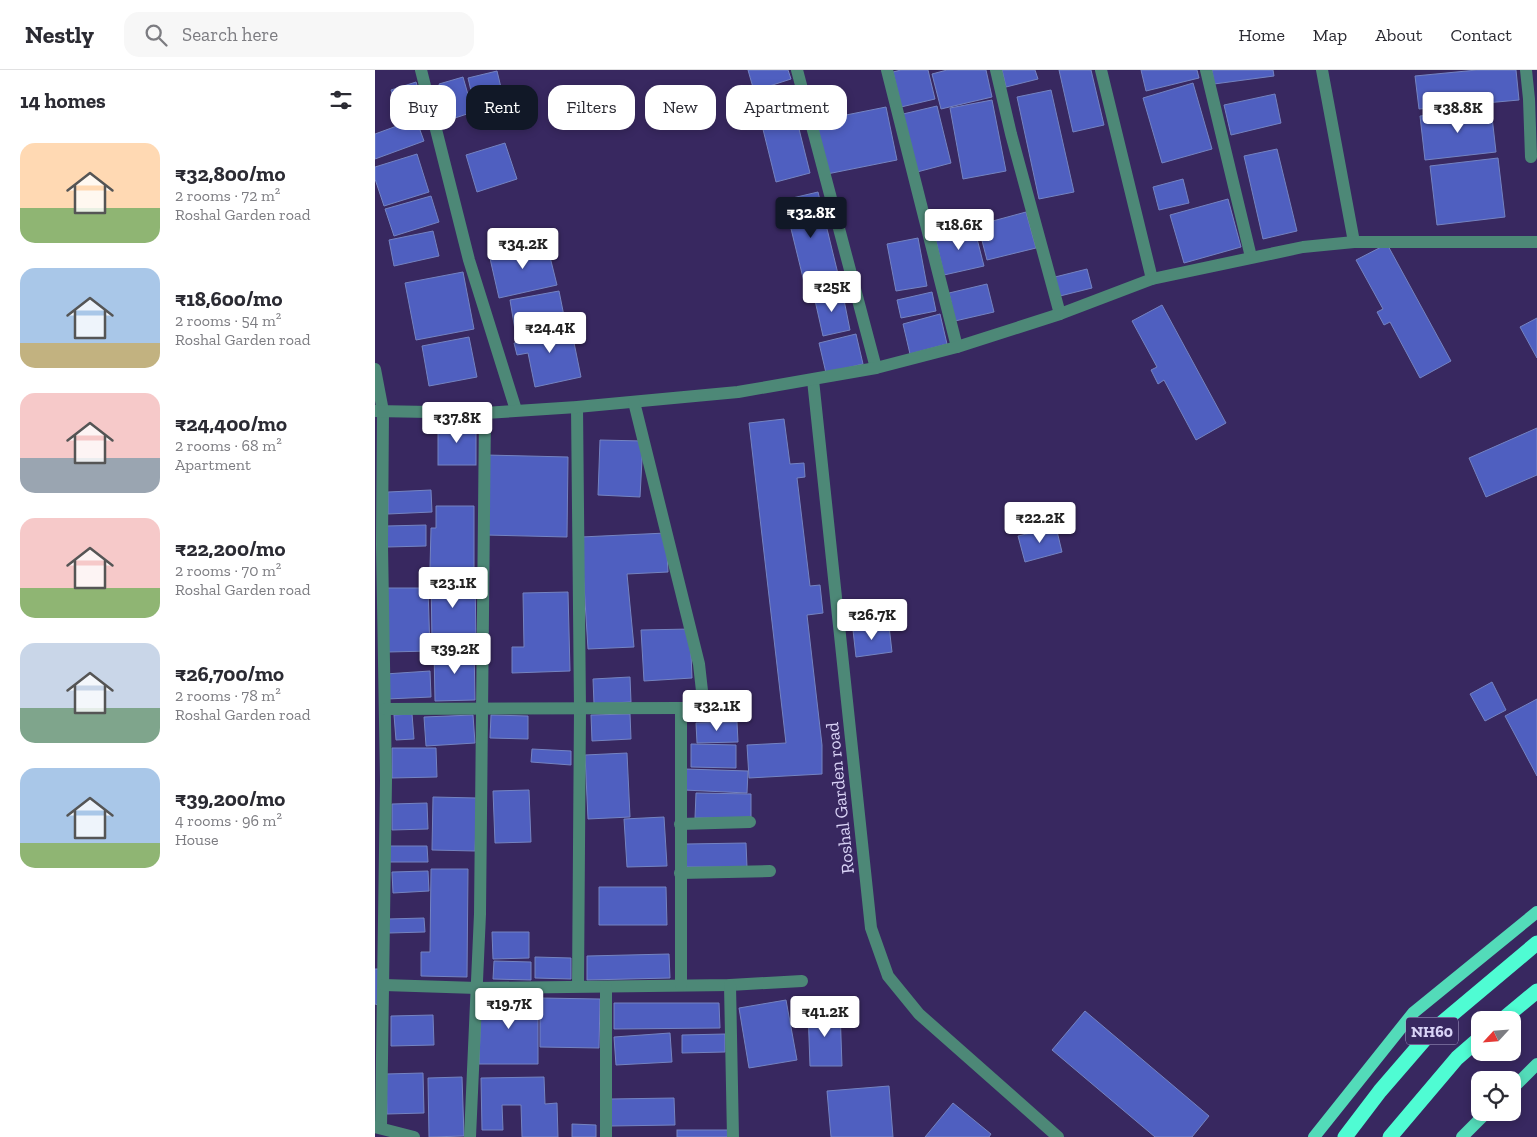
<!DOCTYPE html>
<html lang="en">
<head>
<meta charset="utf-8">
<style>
  :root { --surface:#fff; --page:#f7f7f7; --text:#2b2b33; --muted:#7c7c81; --line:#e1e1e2; --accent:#111827 }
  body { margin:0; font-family:"Zilla Slab",serif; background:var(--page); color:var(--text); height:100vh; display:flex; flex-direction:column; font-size:19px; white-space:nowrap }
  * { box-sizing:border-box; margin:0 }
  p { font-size:16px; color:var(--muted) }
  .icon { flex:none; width:28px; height:28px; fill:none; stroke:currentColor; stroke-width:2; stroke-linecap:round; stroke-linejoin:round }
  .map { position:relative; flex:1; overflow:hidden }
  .panel { display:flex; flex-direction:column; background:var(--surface); width:375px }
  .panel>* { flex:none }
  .banner { position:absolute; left:15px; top:15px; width:475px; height:45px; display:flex; gap:10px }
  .needle { width:32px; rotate:244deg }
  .tools { position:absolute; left:1096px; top:941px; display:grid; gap:10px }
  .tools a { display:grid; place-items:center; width:50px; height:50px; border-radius:10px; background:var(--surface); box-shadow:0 2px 8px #0003; font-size:25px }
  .price { position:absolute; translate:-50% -42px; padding:0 11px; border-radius:5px; background:#fff; color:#222; font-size:16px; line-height:32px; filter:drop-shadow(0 1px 2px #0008) }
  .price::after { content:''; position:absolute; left:50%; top:30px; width:15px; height:11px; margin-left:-8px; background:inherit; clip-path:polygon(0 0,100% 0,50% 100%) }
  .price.on { background:var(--accent); color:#fff }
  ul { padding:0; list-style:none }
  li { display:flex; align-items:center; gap:15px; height:125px; padding:0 20px }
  li span { display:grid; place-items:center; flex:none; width:140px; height:100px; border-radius:15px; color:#555 }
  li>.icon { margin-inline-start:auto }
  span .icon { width:60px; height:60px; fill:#fffc; stroke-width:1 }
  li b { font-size:21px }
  h2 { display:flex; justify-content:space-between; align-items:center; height:60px; padding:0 20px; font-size:21px }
  .tag { padding:0 18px; border-radius:15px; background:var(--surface); box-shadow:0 2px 8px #0003; font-size:18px; line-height:45px }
  .tag.on { background:var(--accent); color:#fff }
  header { display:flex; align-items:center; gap:30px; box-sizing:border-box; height:70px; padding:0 25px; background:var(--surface); border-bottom:1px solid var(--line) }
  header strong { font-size:24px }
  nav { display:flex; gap:28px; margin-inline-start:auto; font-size:18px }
  .search { width:350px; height:45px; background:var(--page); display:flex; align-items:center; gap:12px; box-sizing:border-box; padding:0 18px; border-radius:15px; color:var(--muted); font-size:19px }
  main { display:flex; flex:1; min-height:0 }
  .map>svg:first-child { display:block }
  .building { fill:#4f5fc0; stroke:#7483c1 }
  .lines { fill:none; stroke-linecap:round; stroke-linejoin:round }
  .minor { stroke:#4d8877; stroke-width:12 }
  .major { stroke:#53dbb9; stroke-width:12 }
  .highway { stroke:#4ffcd3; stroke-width:15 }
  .labels { text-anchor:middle; stroke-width:4; stroke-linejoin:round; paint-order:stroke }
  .shield { fill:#382860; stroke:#a9a0c9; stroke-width:1 }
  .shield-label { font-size:16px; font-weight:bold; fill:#d9d3f6 }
  .street-label { font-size:18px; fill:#d9d3f6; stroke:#382860 }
</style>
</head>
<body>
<header>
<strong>Nestly</strong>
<div class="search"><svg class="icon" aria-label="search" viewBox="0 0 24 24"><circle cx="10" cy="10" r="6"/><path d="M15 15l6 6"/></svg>Search here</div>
<nav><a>Home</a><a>Map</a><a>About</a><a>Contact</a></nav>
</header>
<main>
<section class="panel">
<h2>14 homes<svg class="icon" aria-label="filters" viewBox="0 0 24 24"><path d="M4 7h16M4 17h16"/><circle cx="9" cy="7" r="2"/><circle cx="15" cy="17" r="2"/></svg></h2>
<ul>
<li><span style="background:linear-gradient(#ffd9b3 65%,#8fb573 0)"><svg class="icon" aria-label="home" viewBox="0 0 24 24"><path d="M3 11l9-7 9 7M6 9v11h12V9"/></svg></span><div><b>₹32,800/mo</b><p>2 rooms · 72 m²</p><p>Roshal Garden road</p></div></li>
<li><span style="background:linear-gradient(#a9c7e8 75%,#c2b280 0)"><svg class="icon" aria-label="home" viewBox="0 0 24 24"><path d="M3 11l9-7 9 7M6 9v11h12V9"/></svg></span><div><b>₹18,600/mo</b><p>2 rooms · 54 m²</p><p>Roshal Garden road</p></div></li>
<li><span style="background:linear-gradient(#f6c9c9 65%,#9aa5b1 0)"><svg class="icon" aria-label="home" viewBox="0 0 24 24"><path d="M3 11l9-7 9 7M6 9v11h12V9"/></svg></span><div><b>₹24,400/mo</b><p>2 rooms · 68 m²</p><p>Apartment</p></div></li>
<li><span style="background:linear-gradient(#f6c9c9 70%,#8fb573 0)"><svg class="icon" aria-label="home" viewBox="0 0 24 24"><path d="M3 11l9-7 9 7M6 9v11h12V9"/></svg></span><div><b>₹22,200/mo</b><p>2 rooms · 70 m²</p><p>Roshal Garden road</p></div></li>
<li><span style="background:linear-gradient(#c9d6e8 65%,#7fa58c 0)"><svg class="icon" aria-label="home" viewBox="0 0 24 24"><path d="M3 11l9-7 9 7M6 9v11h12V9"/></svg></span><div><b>₹26,700/mo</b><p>2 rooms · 78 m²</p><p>Roshal Garden road</p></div></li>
<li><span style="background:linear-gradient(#a9c7e8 75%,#8fb573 0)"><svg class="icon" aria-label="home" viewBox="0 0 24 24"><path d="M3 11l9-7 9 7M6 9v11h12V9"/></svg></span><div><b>₹39,200/mo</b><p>4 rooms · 96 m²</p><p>House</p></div></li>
</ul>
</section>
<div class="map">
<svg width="1162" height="1067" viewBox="0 0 1162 1067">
  <rect width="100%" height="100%" fill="#382860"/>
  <!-- building -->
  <g class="building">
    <polygon points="373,0 413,0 416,9 379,21"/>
    <polygon points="526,0 553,0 560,29 526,37 518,2"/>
    <polygon points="572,0 611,0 617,27 566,39 557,4"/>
    <polygon points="627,0 660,0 663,9 631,17"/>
    <polygon points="684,0 716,0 729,55 698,62"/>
    <polygon points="766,0 822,0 824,8 771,21"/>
    <polygon points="837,0 898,0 899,6 839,14"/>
    <polygon points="1102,0 1141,0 1144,30 1044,39 1040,6"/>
    <polygon points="122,1 130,34 101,42 93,8"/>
    <polygon points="88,7 98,42 74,50 64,14"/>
    <polygon points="41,12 48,35 23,43 16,20"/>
    <polygon points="818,13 837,79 787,93 768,28"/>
    <polygon points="676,20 699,122 664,129 642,27"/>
    <polygon points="415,23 435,103 401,112 381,31"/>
    <polygon points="900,24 906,53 856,65 849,35"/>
    <polygon points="617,30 631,101 588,109 575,38"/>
    <polygon points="562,36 576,93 542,102 528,44"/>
    <polygon points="511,37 522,90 452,104 441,51"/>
    <polygon points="1116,38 1121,82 1050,90 1045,46"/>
    <polygon points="41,49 49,71 0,89 0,64"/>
    <polygon points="130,73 142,109 102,122 91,85"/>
    <polygon points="902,79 922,161 888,169 869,86"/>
    <polygon points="42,84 54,122 9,136 0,109 0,97"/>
    <polygon points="1123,88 1130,147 1062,155 1055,96"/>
    <polygon points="808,109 814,133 784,140 778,117"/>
    <polygon points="443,122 464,208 430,216 409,130"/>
    <polygon points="56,126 64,152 19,166 10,139"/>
    <polygon points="853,129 866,177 809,193 795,145"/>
    <polygon points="651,142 661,178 612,190 603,155"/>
    <polygon points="599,157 609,196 569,205 560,167"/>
    <polygon points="58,161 64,186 19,196 14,170"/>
    <polygon points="543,168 552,216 521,221 512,174"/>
    <polygon points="171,171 182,215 124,228 114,184"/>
    <polygon points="1012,174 1076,291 1045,308 1015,252 1009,255 1002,242 1008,239 981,190"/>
    <polygon points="712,199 717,218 685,226 680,207"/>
    <polygon points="88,202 99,259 41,270 30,213"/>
    <polygon points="612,214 619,242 580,251 574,223"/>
    <polygon points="467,220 475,260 448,266 439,226"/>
    <polygon points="184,221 190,251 140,260 135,230"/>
    <polygon points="557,222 561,241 526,248 522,230"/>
    <polygon points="787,235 851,353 821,370 789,310 783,314 776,300 782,297 757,251"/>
    <polygon points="565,244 572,274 535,284 528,254"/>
    <polygon points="1162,248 1162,288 1145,257"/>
    <polygon points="195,253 206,307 160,317 153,283 142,285 139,273 145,272 143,263"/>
    <polygon points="481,264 488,294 451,303 444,273"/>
    <polygon points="94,267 102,307 54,316 47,276"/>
    <polygon points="409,349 415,394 429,393 430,407 422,408 435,516 445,515 448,543 432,545 447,675 447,704 374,708 372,675 411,673 374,353"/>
    <rect x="63" y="353" width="38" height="42"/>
    <polygon points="1162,358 1162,405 1111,427 1094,388"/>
    <polygon points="225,370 268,371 265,427 223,425"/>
    <polygon points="111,385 193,387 192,467 110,465"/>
    <polygon points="56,420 57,442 13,444 13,422"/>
    <polygon points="61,436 99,436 99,499 55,498 56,458 61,458"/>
    <polygon points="51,455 51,476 12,477 11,456"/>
    <polygon points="681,457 687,482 650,492 643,466"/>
    <polygon points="291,463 293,502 252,504 259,577 213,579 206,467"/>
    <polygon points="56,506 100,506 101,573 57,573"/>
    <polygon points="11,518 53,518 55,581 13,582"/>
    <polygon points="193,522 195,601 137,603 137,577 149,577 148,523"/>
    <polygon points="514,556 517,582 481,587 478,560"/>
    <polygon points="315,559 317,608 269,611 266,560"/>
    <polygon points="99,578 100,630 60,631 59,579"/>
    <polygon points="55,601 56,627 12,629 10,604"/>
    <polygon points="255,607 256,632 219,634 218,609"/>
    <polygon points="1117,612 1131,640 1110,651 1095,624"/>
    <polygon points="1162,629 1162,706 1130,646"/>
    <polygon points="37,644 39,669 21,670 19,645"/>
    <polygon points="255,644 256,669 217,671 216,645"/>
    <polygon points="98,645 100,673 51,676 49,647"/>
    <polygon points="116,645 153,646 153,669 115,668"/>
    <polygon points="362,652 363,672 322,673 321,653"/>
    <polygon points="316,674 361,675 361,698 316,697"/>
    <polygon points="17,678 61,678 62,707 17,708"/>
    <polygon points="157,679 196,681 196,695 156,692"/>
    <polygon points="252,683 255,747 213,749 210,685"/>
    <polygon points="310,699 373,701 372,723 309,720"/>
    <polygon points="154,720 156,772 120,773 118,721"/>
    <polygon points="321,723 376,724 376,748 320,748"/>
    <polygon points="58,727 102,728 100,781 57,780"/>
    <polygon points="52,733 53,759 17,760 17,734"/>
    <polygon points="289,747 292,796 252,797 249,749"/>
    <polygon points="371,773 372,797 311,797 311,774"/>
    <polygon points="13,776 52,776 53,792 14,792"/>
    <polygon points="56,799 93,799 92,907 46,906 46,882 55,882"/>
    <polygon points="53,801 54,821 18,823 17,802"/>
    <polygon points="224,817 291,817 292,855 224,855"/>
    <polygon points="49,848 50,862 14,863 13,849"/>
    <polygon points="117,862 154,862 154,888 118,889"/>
    <polygon points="294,884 295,908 212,910 212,886"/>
    <polygon points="160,887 196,888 196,909 160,908"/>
    <polygon points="119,891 156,892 156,910 118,909"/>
    <polygon points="0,899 5,899 3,935 0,934"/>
    <polygon points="163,925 163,994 104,994 106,927"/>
    <polygon points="165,928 225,929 224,978 165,977"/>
    <polygon points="411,930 422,990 374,998 364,938"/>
    <polygon points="239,933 344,933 345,958 239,959"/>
    <polygon points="465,939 467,996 435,996 433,940"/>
    <polygon points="710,941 834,1046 817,1067 780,1067 677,980"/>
    <polygon points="58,945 59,975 16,976 16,946"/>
    <polygon points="295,963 297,992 241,995 239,967"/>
    <polygon points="350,964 350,982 307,983 307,965"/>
    <polygon points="48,1003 49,1043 12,1044 11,1004"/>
    <polygon points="87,1007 89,1066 54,1067 53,1008"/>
    <polygon points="169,1007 170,1034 182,1033 183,1067 147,1067 146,1035 127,1035 128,1060 107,1060 106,1008"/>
    <polygon points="514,1016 518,1067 456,1067 452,1021"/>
    <polygon points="299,1028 300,1055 236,1056 235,1029"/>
    <polygon points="578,1033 616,1064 614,1067 550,1067"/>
    <polygon points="197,1054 221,1055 221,1067 197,1067"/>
    <rect x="302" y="1060" width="51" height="7"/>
  </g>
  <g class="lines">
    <!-- minor -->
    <g class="minor">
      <polyline points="46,0 94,190 141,340"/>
      <polyline points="422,0 501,298"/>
      <polyline points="512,0 582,277"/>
      <polyline points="621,0 636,64 685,244"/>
      <polyline points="726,0 777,209"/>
      <polyline points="831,0 876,187"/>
      <polyline points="947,0 979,172"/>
      <polyline points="1151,0 1154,29 1156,87"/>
      <polyline points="0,299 8,341 7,475 11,710 6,1058"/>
      <polyline points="438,310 496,858 513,906 544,944 683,1067"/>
      <polyline points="202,337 205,638 203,916"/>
      <polyline points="0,341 110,343 202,337 363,322 501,298 582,277 685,244 777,209 928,177 979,172 1162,172"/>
      <polyline points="10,639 306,638 318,638 324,634 327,621 324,594 259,332"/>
      <polyline points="305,754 375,752"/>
      <polyline points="305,803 395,801"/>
      <polyline points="9,915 102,918 355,915 427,911"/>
      <polyline points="306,915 306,638"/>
      <polyline points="355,915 358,1067"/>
      <polyline points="0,1057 39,1067"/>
      <polyline points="95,1067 105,844 110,343"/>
      <polyline points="231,1067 231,917"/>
    </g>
    <!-- major -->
    <g class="major">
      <polyline points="1138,1018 1162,994"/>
      <polyline points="939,1067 1038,943 1162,842"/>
      <polyline points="1087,1067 1112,1042"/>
    </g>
    <!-- highway -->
    <g class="highway">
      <polyline points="1127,950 1162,921"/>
      <polyline points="970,1067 1005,1021 1056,962 1162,873"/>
      <polyline points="1015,1067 1082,988 1105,968"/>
    </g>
  </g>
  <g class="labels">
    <!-- shield labels -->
    <rect class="shield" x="1031" y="947.5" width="52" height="27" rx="4"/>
    <g class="shield-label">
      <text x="1057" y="967">NH60</text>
    </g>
    <!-- street labels -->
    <g class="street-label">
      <text transform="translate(465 728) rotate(-96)" y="6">Roshal Garden road</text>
    </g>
  </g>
</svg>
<div class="tools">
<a><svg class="needle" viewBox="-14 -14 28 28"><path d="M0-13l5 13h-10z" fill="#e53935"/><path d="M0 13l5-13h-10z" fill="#7c7c81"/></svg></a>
<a><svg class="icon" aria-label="locate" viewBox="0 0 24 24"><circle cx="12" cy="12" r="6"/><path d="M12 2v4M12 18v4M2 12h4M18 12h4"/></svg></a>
</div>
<b class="price" style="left:1083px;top:64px">₹38.8K</b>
<b class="price on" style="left:436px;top:169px">₹32.8K</b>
<b class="price" style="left:584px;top:181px">₹18.6K</b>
<b class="price" style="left:148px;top:200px">₹34.2K</b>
<b class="price" style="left:457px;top:243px">₹25K</b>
<b class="price" style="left:175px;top:284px">₹24.4K</b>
<b class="price" style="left:82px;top:374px">₹37.8K</b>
<b class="price" style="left:665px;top:474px">₹22.2K</b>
<b class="price" style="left:78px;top:539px">₹23.1K</b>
<b class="price" style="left:497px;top:571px">₹26.7K</b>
<b class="price" style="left:80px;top:605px">₹39.2K</b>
<b class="price" style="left:342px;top:662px">₹32.1K</b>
<b class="price" style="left:134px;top:960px">₹19.7K</b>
<b class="price" style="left:450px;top:968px">₹41.2K</b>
<div class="banner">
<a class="tag">Buy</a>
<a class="tag on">Rent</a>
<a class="tag">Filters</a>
<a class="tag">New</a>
<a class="tag">Apartment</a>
</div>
</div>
</main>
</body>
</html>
